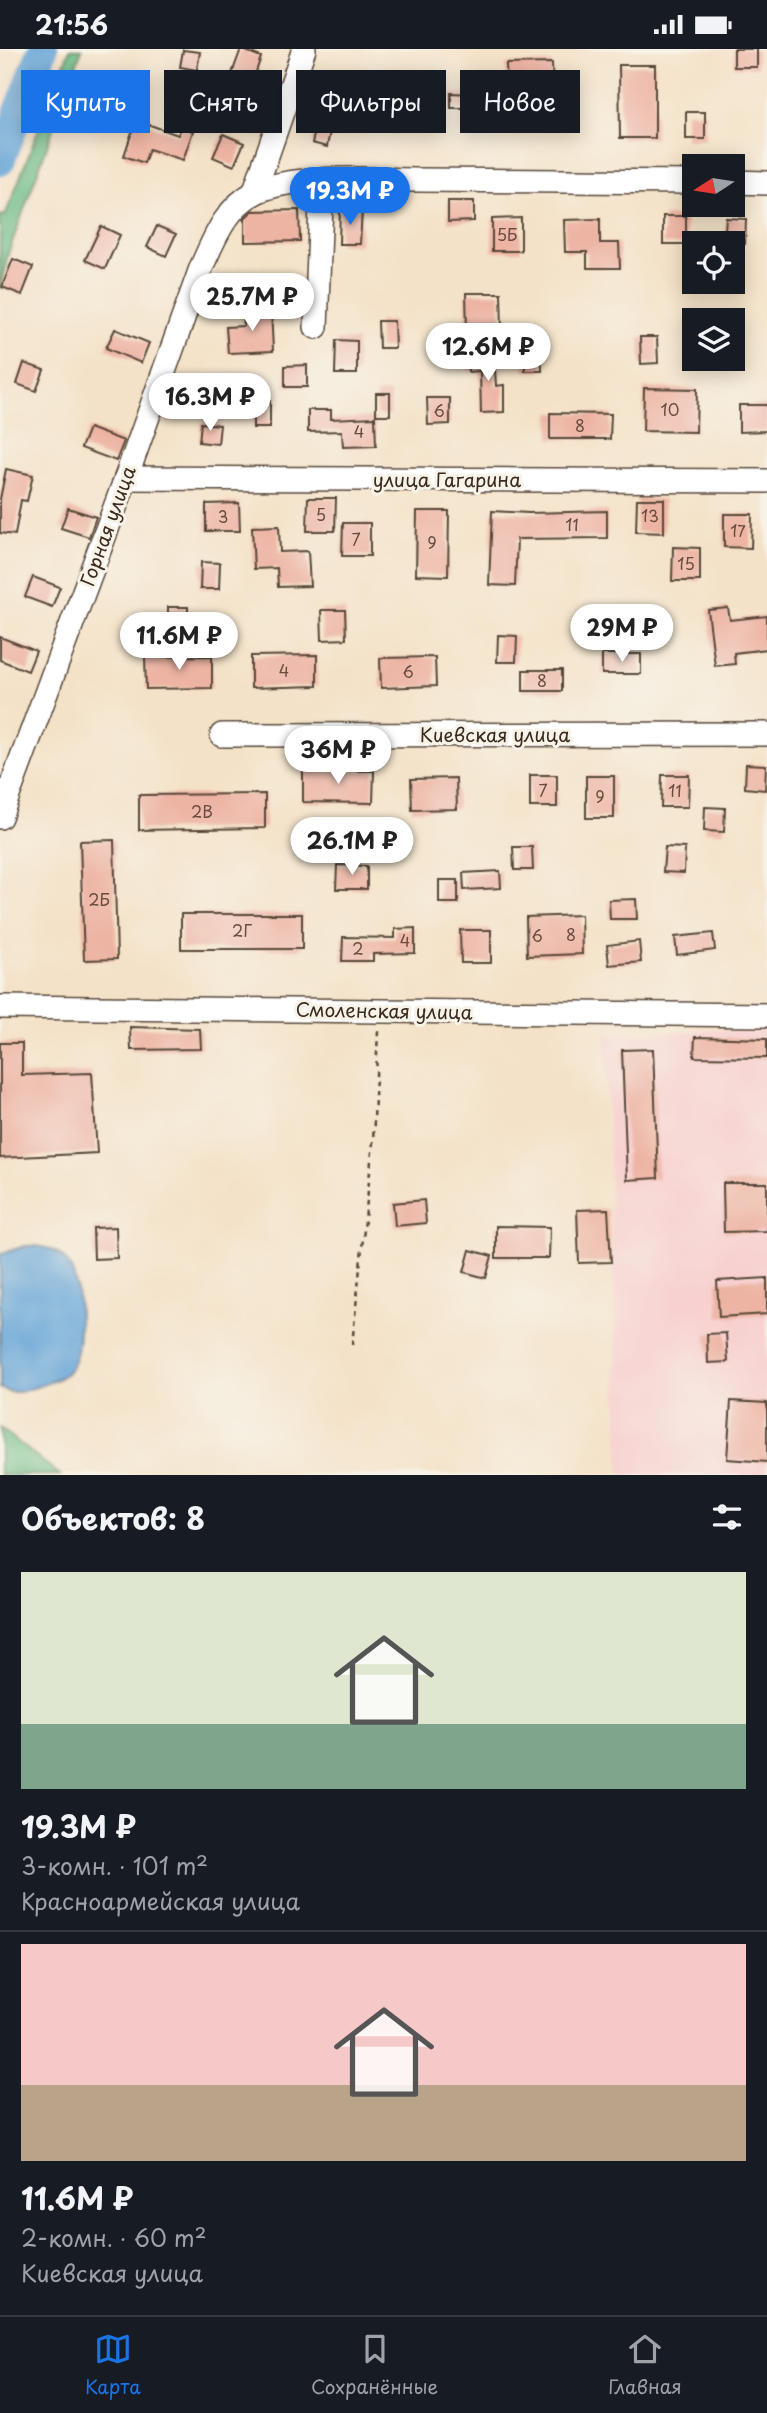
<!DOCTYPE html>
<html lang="ru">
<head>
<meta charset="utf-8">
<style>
  :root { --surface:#171b24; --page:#242831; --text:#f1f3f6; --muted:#9ea1a6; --line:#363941; --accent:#1a73e8 }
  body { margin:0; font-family:"Playpen Sans",sans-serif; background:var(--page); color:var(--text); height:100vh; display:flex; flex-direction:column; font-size:26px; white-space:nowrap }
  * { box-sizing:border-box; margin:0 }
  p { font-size:23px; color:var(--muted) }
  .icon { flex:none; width:38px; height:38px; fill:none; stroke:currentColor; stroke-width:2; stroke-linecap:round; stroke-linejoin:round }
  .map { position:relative; height:1426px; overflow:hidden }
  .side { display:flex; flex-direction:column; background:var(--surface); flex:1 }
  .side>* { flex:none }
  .hud { position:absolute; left:21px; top:21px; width:726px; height:63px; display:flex; gap:14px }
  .needle { width:46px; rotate:258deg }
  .fabs { position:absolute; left:682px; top:105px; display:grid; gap:14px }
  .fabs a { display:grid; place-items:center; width:63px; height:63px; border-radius:0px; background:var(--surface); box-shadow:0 4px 18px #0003; font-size:35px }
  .price { position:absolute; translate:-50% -60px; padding:0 16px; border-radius:24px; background:#fff; color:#222; font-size:23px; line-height:46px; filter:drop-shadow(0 2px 4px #0008) }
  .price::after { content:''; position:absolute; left:50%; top:42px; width:21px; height:16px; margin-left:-10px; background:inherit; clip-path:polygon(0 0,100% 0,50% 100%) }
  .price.on { background:var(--accent); color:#fff }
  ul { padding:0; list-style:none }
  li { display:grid; align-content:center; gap:14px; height:371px; padding:0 21px }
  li+li { border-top:2px solid var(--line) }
  li span { display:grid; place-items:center; height:217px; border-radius:0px; color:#555 }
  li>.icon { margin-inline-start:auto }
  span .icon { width:126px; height:126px; fill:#fffc; stroke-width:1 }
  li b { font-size:30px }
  h2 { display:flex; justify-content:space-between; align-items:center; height:84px; padding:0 21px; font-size:30px }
  .pill { padding:0 24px; border-radius:0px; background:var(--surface); box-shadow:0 4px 18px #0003; font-size:24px; line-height:63px }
  .pill.on { background:var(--accent); color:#fff }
  .status { display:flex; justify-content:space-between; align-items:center; height:49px; padding:0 35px; background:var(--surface); direction:ltr }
  .status svg { height:19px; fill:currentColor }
  .tabs { display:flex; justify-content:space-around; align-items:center; height:98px; border-top:2px solid var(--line); background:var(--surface); font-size:19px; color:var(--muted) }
  .tabs a { display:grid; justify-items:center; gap:4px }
  .tabs .on { color:var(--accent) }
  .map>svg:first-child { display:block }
  .built { fill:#f7d0cf }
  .forest { fill:#6cba84; stroke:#547251; stroke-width:2 }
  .water { fill:#65a4d7; stroke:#50677a; stroke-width:2 }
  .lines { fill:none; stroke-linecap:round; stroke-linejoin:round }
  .river { stroke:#65a4d7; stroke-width:30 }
  .building { fill:#edb3a3 }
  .minor-casing { stroke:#574638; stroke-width:26 }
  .path { stroke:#574638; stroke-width:2.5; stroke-dasharray:5 5; stroke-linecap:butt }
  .minor { stroke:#fff; stroke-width:23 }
  .labels { text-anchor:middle; stroke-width:6; stroke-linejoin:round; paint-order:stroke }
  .number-label { font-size:16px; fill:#684c3f }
  .street-label { font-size:19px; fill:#3b2a1e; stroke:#f7f3e8 }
</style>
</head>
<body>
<div class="status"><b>21:56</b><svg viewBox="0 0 49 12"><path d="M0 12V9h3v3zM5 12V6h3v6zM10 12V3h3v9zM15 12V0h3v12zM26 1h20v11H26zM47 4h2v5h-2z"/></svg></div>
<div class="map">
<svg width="767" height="1426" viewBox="0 0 767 1426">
  <rect width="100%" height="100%" fill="#f7f3e8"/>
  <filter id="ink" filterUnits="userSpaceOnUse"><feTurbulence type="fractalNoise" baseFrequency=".0143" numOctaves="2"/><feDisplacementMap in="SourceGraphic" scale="14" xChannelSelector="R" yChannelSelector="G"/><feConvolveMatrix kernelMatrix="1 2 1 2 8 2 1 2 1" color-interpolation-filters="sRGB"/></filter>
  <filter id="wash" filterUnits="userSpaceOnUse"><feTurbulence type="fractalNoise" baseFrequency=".00686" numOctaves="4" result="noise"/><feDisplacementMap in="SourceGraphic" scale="28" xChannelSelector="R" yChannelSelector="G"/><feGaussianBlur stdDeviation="1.57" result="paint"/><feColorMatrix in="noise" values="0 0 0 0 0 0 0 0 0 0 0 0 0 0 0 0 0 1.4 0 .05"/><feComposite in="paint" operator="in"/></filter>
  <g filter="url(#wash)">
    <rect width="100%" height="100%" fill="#f4e2c8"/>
    <!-- built -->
    <polygon class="built" points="767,979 767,1426 620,1426 605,986"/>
    <!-- forest -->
    <g class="forest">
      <polygon points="70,0 82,0 8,205 0,240 0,166 5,167"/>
      <polygon points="0,1379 60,1426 0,1426"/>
    </g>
    <!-- water -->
    <path class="water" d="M25 1197C75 1194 79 1235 79 1273 79 1289 79 1312 66 1324 58 1332 46 1334 36 1338 22 1343 14 1346 0 1339V1205Z"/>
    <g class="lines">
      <!-- river -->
      <polyline class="river" points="0,112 43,0"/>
    </g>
    <g id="blocks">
      <!-- building -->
      <g class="building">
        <polygon points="241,0 261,8 247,49 226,41"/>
        <rect x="734" y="0" width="23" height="18"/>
        <polygon points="183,1 200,3 197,21 180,18"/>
        <polygon points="552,14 553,41 507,41 506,15"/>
        <polygon points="619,16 655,16 655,89 620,89"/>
        <polygon points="451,44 472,45 471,59 451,59"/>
        <polygon points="394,46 429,48 428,79 393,78"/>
        <rect x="686" y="63" width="19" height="27"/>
        <polygon points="136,71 178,86 181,78 193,82 183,111 149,100 144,114 124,107"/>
        <polygon points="316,78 330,82 327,98 312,94"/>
        <polygon points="223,85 244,94 234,117 213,108"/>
        <polygon points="448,152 474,152 474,172 448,173"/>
        <polygon points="340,160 362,161 360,195 339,195"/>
        <polygon points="299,161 300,192 245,193 245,169 252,162"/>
        <rect x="663" y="167" width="23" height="28"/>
        <polygon points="521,169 521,202 492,202 492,170"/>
        <polygon points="726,169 746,170 745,195 724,194"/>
        <polygon points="600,170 600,194 619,194 620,219 587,219 587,203 565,203 564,171"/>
        <polygon points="101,177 120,186 105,220 85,211"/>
        <polygon points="157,177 176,185 166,207 147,198"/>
        <polygon points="13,210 33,218 22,246 2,238"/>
        <polygon points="466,244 501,244 502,280 467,281"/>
        <polygon points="271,259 273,302 228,304 226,278 244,277 243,260"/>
        <polygon points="378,272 394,272 395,299 379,299"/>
        <polygon points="115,280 149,294 141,314 106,299"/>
        <polygon points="541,281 542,322 525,322 524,282"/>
        <polygon points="640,288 657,288 658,314 641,315"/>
        <polygon points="336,291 357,292 357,325 335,325"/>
        <polygon points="494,305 496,337 504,336 504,363 481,364 480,322 468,323 467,307"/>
        <polygon points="24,314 44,321 36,342 17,335"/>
        <polygon points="307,316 307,338 285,338 285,317"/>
        <polygon points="644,339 697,340 696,383 643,382"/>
        <rect x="376" y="344" width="14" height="22"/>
        <polygon points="427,349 450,349 450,375 428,376"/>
        <rect x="253" y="352" width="17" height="27"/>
        <polygon points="739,356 767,356 767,382 739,383"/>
        <polygon points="308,361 331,361 331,370 375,368 376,397 343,398 342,382 308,383"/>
        <polygon points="550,364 611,365 610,390 550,390"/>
        <polygon points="201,374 220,376 218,395 199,393"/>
        <polygon points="89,379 124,392 116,412 81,399"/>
        <polygon points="6,420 33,426 27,452 21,451 15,486 0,484 0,450"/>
        <polygon points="308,449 336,449 335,482 307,482"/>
        <polygon points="637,450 664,450 664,484 636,483"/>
        <polygon points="239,454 240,482 206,482 206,455"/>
        <polygon points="68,459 96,468 89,488 61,479"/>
        <polygon points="417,462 449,462 448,527 416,526"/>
        <polygon points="492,462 529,464 607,462 607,489 517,490 515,537 489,536"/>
        <polygon points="724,465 752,465 751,499 724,498"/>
        <polygon points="343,474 370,474 370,507 342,507"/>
        <polygon points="279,477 280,503 308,502 310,537 278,538 277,519 254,520 252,478"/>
        <polygon points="673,498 700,499 700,532 672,532"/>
        <polygon points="201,513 220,514 219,540 200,540"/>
        <polygon points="33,528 60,538 52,558 25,548"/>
        <rect x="168" y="558" width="20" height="20"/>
        <polygon points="728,559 730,571 767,567 767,600 734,604 735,615 715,617 708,561"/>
        <polygon points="321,561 345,561 346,590 322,591"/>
        <polygon points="498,586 517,587 516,613 497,613"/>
        <polygon points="0,588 36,602 28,622 0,611"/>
        <rect x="602" y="605" width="39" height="20"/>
        <polygon points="317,606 317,637 251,639 251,607"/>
        <polygon points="212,607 212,639 146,640 145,608"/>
        <polygon points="435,608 436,637 381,639 380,609"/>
        <rect x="523" y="621" width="39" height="21"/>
        <polygon points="746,715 766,716 765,741 745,739"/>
        <polygon points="303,721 374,722 373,754 303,753"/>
        <rect x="530" y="726" width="27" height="32"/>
        <polygon points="662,726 689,726 688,758 661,758"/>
        <rect x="586" y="727" width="28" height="42"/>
        <polygon points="456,729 457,760 412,761 411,730"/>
        <polygon points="265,745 265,779 139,781 139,746"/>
        <polygon points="705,758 725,759 724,783 704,782"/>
        <polygon points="114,791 117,910 84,911 80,792"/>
        <polygon points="513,798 532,798 533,821 514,821"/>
        <polygon points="665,798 685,799 684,824 663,823"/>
        <polygon points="337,816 367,817 367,840 336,840"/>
        <polygon points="500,822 501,839 464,841 463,824"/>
        <rect x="439" y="831" width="19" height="23"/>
        <polygon points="636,850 637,870 610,870 609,851"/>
        <rect x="181" y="865" width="121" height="35"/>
        <polygon points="581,866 582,905 527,907 526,868"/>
        <polygon points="415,879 415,904 373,905 373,912 342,912 343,888 395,889 395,880"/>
        <polygon points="460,881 491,881 491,914 461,914"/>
        <polygon points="713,884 715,901 677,906 675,888"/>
        <polygon points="639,892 641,913 609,916 607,896"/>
        <polygon points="130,978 200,980 201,1000 131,1001"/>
        <polygon points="695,988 767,990 767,1009 694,1008"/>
        <polygon points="0,994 22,994 22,1026 92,1024 97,1104 0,1109"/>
        <polygon points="653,1000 658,1129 627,1131 622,1001"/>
        <polygon points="723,1134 767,1134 767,1182 724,1183"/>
        <polygon points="424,1151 426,1174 395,1177 393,1154"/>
        <polygon points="608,1160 611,1213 579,1214 577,1161"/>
        <polygon points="496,1177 550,1178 549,1209 496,1209"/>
        <polygon points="116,1178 117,1209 94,1210 93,1179"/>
        <polygon points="470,1201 492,1207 486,1229 464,1223"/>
        <polygon points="767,1229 767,1265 719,1268 717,1232"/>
        <polygon points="726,1284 728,1313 708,1314 707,1285"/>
        <polygon points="731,1352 767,1354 767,1413 727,1410"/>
      </g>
    </g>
  </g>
  <g filter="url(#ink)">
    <use href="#blocks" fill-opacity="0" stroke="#574638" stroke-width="2"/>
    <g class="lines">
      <!-- minor casing -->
      <g class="minor-casing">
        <g id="minor">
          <polyline points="733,133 767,134"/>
          <polyline points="254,144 304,0"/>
          <polyline points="316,278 322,132"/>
          <polyline points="126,429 767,432"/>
          <polyline points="222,686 767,685"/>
          <path d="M0 768 126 429 201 219C214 190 226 158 256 143 292 125 376 131 419 131 511 132 603 133 695 133"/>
          <polyline points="0,958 767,966"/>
        </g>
      </g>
      <!-- path -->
      <polyline class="path" points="352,1296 373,1093 378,982"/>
      <!-- minor -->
      <use href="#minor" class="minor"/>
    </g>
  </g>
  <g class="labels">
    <!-- number labels -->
    <g class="number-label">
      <text x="507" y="192">5Б</text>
      <text x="670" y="367">10</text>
      <text x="439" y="368">6</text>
      <text x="580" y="383">8</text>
      <text x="359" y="389">4</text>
      <text x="321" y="472">5</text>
      <text x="650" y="473">13</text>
      <text x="223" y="474">3</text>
      <text x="572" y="482">11</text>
      <text x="738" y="488">17</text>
      <text x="356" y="497">7</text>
      <text x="432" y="500">9</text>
      <text x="686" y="521">15</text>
      <text x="284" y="628">4</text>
      <text x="408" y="629">6</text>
      <text x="542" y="638">8</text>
      <text x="543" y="748">7</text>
      <text x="675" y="748">11</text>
      <text x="600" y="754">9</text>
      <text x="202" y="769">2В</text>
      <text x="99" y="857">2Б</text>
      <text x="242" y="888">2Г</text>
      <text x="571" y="892">8</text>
      <text x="537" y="893">6</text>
      <text x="405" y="898">4</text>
      <text x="358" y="906">2</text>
    </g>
    <!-- street labels -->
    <g class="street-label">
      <text x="447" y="438">улица Гагарина</text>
      <text transform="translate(108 477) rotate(-70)" y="7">Горная улица</text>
      <text x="495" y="693">Киевская улица</text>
      <text transform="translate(384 962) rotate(1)" y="7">Смоленская улица</text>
    </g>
  </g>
</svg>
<div class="fabs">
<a><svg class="needle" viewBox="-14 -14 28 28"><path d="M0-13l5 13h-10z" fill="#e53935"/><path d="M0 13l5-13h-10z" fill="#9ea1a6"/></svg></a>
<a><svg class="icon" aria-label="locate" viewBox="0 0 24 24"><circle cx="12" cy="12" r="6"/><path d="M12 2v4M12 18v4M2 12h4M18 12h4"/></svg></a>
<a><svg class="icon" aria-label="layers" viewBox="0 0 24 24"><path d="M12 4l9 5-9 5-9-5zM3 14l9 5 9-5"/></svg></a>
</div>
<b class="price on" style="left:350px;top:178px">19.3M ₽</b>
<b class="price" style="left:252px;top:284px">25.7M ₽</b>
<b class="price" style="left:488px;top:334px">12.6M ₽</b>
<b class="price" style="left:210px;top:384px">16.3M ₽</b>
<b class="price" style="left:622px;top:615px">29M ₽</b>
<b class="price" style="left:179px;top:623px">11.6M ₽</b>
<b class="price" style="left:338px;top:737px">36M ₽</b>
<b class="price" style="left:352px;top:828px">26.1M ₽</b>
<div class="hud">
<a class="pill on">Купить</a>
<a class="pill">Снять</a>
<a class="pill">Фильтры</a>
<a class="pill">Новое</a>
</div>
</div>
<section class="side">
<h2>Объектов: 8<svg class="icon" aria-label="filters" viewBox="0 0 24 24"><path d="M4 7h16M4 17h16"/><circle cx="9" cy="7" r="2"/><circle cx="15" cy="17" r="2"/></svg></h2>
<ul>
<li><span style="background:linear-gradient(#dfe7d0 70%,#7fa58c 0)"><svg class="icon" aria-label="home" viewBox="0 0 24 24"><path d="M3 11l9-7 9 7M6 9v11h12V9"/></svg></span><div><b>19.3M ₽</b><p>3-комн. · 101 m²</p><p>Красноармейская улица</p></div></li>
<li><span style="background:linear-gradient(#f6c9c9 65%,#b9a48a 0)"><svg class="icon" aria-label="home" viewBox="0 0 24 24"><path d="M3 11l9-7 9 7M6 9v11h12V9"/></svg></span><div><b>11.6M ₽</b><p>2-комн. · 60 m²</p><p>Киевская улица</p></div></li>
</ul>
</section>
<nav class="tabs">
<a class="on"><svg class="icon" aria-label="map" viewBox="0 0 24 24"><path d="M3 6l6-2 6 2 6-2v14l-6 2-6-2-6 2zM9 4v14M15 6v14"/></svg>Карта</a>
<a><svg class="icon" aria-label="saved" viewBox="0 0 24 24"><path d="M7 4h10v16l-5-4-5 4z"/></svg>Сохранённые</a>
<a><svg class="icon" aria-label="home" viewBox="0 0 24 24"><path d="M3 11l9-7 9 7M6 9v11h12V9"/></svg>Главная</a>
</nav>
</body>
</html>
